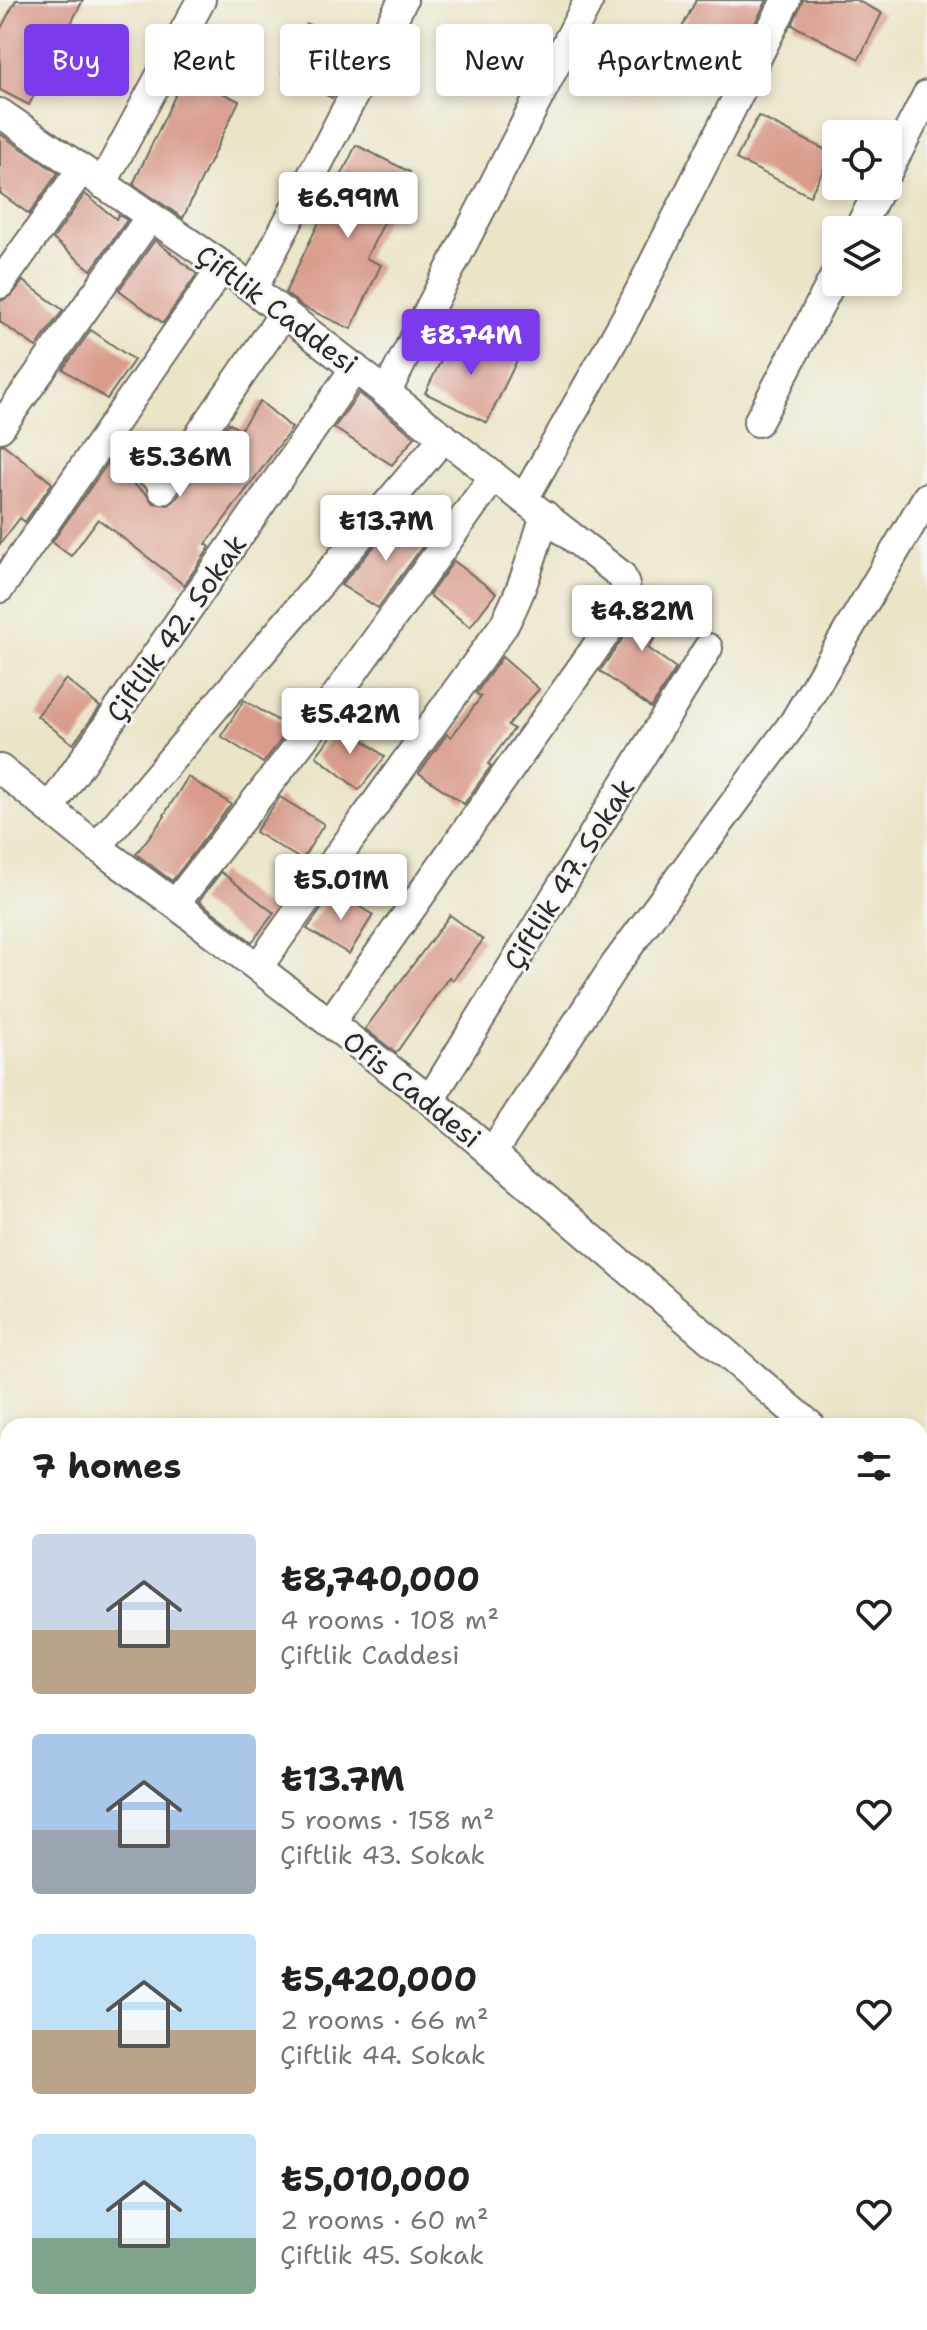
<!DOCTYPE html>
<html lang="en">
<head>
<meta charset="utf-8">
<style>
  :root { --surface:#fff; --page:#f6f6f6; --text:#222; --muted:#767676; --accent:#7c3aed }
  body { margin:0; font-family:"Shantell Sans",sans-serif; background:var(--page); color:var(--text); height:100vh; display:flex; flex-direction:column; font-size:30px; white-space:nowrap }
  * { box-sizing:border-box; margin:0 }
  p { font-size:26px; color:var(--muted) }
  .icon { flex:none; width:44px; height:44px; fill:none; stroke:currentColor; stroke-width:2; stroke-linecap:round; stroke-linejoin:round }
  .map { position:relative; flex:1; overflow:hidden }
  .side { position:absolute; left:0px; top:1418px; width:928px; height:912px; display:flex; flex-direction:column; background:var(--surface); border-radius:24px 24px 0 0; box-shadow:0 4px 12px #0003 }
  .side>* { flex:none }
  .top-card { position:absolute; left:24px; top:24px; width:880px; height:72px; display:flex; gap:16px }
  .fabs { position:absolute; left:822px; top:120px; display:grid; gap:16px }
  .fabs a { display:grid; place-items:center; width:80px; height:80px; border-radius:8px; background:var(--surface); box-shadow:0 4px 12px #0003; font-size:40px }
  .price { position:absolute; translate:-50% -68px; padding:0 18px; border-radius:8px; background:#fff; color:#222; font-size:26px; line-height:52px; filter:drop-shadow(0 2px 4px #0008) }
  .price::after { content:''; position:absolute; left:50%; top:48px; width:24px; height:18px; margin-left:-12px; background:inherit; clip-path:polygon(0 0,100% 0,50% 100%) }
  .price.selected { background:var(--accent); color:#fff }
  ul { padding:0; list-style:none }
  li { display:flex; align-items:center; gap:24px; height:200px; padding:0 32px }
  li span { display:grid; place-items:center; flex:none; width:224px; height:160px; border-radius:8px; color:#555 }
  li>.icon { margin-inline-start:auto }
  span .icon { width:96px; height:96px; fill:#fffc; stroke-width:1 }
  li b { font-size:34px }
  h2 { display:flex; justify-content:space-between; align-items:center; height:96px; padding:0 32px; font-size:34px }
  .pill { padding:0 28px; border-radius:8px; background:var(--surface); box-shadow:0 4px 12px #0003; font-size:28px; line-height:72px }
  .pill.selected { background:var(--accent); color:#fff }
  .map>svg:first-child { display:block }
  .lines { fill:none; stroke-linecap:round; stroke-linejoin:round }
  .stream { stroke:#62c7df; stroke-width:10 }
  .building { fill:#d99c8c }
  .lane-casing { stroke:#6e6c62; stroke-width:18 }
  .street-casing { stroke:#6e6c62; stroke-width:32 }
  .lane { stroke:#fff; stroke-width:14 }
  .street { stroke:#fff; stroke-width:28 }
  .labels { text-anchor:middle; stroke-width:6; stroke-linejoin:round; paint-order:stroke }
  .street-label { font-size:28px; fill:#2b2b2b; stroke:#f6f6f2 }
</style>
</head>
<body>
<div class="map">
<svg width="927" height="2330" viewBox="0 0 927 2330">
  <rect width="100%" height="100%" fill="#f6f6f2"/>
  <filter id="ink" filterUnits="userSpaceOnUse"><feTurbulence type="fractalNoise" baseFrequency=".0125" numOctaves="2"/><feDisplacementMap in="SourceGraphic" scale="16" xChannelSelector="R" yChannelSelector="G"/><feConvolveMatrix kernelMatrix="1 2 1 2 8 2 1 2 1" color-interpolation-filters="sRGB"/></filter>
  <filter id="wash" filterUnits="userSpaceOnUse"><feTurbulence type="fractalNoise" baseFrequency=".006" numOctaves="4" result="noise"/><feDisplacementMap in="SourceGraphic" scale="32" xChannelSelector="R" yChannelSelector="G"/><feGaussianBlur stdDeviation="1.8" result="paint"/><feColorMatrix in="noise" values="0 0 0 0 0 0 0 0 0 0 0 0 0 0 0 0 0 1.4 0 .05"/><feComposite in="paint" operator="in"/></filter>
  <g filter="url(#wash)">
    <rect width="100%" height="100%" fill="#ebe5c8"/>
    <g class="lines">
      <!-- stream -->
      <g class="stream">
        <polyline points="920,2081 927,2089"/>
        <polyline points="0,2174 8,2173"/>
      </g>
    </g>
    <g id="blocks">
      <!-- building -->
      <g class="building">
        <polygon points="16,0 83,0 29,105 0,90 0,30"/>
        <polygon points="696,0 767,0 725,82 669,53"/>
        <polygon points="803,0 856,0 882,13 859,59 792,25"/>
        <polygon points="307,24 357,49 332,98 282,73"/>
        <polygon points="185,75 239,101 183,218 133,184"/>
        <polygon points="758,116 832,153 810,196 736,159"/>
        <polygon points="0,134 58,173 29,214 0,193"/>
        <polygon points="356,145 410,172 366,258 381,265 351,329 303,307 285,293"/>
        <polygon points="85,194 116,219 118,215 127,220 91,270 53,239"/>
        <polygon points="155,240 197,274 163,323 119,290"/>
        <polygon points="23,281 63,310 36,347 0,322 0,302 13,294"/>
        <polygon points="91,330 134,360 107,399 63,369"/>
        <polygon points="456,330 517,360 487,423 425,393"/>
        <polygon points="359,393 415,437 392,465 334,428"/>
        <polygon points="260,401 292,428 206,544 210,547 184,585 98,519 71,556 52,542 107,464 146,494 153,503 169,505 176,499 229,423 240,430"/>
        <polygon points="3,444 52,483 25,522 20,518 0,544 0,445"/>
        <polygon points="397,519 430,536 378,608 341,585"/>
        <polygon points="454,561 496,593 470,627 429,595"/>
        <polygon points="647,589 676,609 648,648 676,668 651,708 600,671 634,622"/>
        <polygon points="502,657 539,689 508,725 514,729 488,764 491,766 464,804 419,773 447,734 451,737 481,697 476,693"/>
        <polygon points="66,679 100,707 73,744 37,716"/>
        <polygon points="244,700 290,728 263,763 221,736"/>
        <polygon points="342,723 385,757 359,790 316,756"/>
        <polygon points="188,777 231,804 172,881 136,854 165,816 164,815"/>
        <polygon points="280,797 324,824 302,860 255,832"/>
        <polygon points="221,872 274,913 252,942 199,901"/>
        <polygon points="334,891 373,915 349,954 307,929"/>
        <polygon points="450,915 483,940 453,980 449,977 396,1053 365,1029"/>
      </g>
    </g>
  </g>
  <g filter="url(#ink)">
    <use href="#blocks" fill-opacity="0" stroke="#6e6c62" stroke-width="2"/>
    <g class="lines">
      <!-- lane casing -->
      <g class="lane-casing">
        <g id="lane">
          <polyline points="100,446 162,489"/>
          <polyline points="795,2322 798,2330"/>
        </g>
      </g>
      <!-- street casing -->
      <g class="street-casing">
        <g id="street">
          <path d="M0 113 223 266 621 575C630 592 626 603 616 619L330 1023"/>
          <polyline points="888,171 927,95"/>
          <polyline points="102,184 201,0"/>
          <polyline points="858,230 881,186"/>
          <polyline points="0,284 81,170"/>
          <polyline points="253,289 403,0"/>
          <polyline points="386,393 589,0"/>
          <polyline points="758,422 836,274"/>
          <polyline points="0,428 150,217"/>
          <polyline points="162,489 284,313"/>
          <polyline points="524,499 627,316 786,0"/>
          <polyline points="0,588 223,266"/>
          <polyline points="0,769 97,847 175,904 430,1100 811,1426"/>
          <polyline points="50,808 355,368"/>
          <polyline points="97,847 444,437"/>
          <polyline points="175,904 323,714 494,476"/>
          <path d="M258 967 504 625C523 590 533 553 545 515"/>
          <polyline points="430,1100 708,648"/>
          <polyline points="492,1153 615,965 794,722 927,497"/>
          <polyline points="920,1520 927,1526"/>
          <polyline points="0,2048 8,2059"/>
          <polyline points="114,2322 126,2330"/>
        </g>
      </g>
      <!-- lane -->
      <use href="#lane" class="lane"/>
      <!-- street -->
      <use href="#street" class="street"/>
    </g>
  </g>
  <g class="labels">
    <!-- street labels -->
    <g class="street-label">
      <text transform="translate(277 309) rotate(37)" y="10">Çiftlik Caddesi</text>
      <text transform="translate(176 628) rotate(-55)" y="10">Çiftlik 42. Sokak</text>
      <text transform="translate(569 874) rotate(-58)" y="10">Çiftlik 47. Sokak</text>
      <text transform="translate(412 1089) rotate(39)" y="10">Ofis Caddesi</text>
    </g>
  </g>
</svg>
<div class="fabs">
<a><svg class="icon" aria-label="locate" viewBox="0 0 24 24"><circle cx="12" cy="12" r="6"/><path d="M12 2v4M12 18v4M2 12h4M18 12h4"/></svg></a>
<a><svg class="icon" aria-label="layers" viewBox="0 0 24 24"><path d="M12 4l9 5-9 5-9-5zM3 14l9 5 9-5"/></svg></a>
</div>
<b class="price" style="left:348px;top:240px">₺6.99M</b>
<b class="price selected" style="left:471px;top:377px">₺8.74M</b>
<b class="price" style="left:180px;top:499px">₺5.36M</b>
<b class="price" style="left:386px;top:563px">₺13.7M</b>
<b class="price" style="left:642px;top:653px">₺4.82M</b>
<b class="price" style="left:350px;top:756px">₺5.42M</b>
<b class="price" style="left:341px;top:922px">₺5.01M</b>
<div class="top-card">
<a class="pill selected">Buy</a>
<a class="pill">Rent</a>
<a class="pill">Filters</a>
<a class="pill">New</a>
<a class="pill">Apartment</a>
</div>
<section class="side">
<h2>7 homes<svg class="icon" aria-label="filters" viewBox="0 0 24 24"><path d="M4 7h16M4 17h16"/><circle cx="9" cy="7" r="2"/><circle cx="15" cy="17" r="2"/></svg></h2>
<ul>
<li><span style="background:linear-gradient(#c9d6e8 60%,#b9a48a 0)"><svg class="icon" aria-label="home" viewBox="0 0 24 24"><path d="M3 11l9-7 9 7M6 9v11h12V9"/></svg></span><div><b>₺8,740,000</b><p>4 rooms · 108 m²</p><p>Çiftlik Caddesi</p></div><svg class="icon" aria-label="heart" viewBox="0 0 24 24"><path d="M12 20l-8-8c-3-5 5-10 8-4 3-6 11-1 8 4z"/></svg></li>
<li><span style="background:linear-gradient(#a9c7e8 60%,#9aa5b1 0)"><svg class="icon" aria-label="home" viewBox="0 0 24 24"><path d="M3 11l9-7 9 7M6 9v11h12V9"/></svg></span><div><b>₺13.7M</b><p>5 rooms · 158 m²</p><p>Çiftlik 43. Sokak</p></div><svg class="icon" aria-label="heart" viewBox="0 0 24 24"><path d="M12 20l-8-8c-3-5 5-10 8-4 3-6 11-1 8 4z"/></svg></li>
<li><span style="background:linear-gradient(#bfe0f5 60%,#b9a48a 0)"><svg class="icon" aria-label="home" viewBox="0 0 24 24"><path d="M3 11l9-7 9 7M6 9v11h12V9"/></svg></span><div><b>₺5,420,000</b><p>2 rooms · 66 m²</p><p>Çiftlik 44. Sokak</p></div><svg class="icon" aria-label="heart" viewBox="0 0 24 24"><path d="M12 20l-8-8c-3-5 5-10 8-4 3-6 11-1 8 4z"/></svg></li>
<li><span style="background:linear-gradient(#bfe0f5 65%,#7fa58c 0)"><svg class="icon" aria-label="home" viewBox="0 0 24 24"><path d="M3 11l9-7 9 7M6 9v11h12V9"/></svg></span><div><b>₺5,010,000</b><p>2 rooms · 60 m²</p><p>Çiftlik 45. Sokak</p></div><svg class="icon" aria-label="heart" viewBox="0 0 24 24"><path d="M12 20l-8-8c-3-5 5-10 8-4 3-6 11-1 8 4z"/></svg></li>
</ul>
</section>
</div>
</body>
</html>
